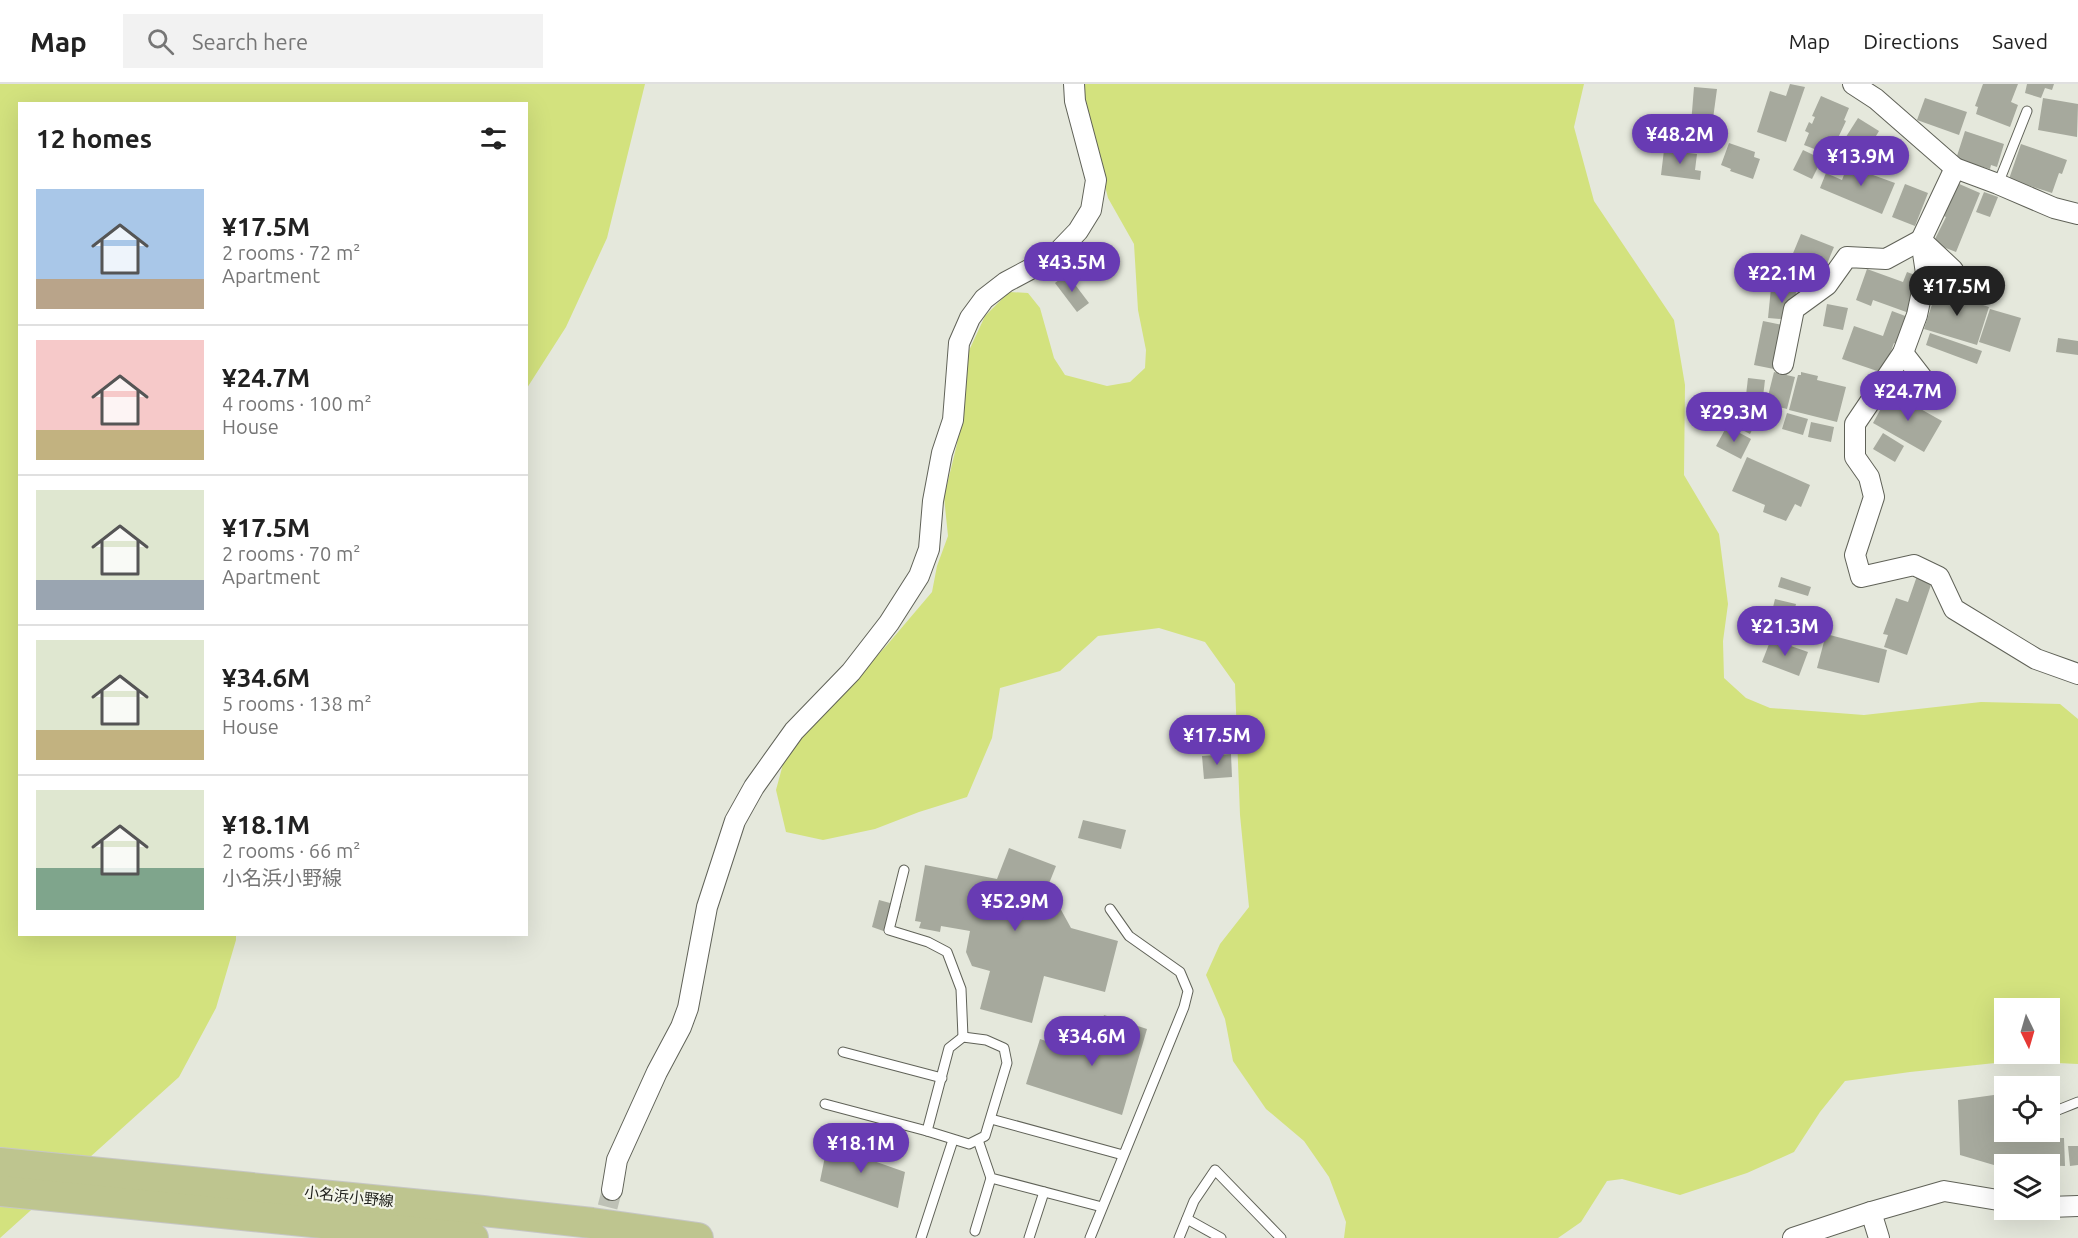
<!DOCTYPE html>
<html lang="en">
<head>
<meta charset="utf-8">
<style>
  :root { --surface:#fff; --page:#f2f2f2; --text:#222; --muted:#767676; --line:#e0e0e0; --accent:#683bb3 }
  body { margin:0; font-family:Ubuntu,"Noto Sans JP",sans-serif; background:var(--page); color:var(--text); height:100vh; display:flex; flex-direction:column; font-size:22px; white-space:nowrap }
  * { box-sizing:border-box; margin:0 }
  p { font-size:20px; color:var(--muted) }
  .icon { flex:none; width:33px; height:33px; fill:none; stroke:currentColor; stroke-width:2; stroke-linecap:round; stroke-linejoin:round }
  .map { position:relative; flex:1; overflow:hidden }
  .side { position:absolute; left:18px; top:18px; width:510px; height:834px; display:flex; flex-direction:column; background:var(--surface); border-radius:0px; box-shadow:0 6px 24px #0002 }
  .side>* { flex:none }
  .needle { width:39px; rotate:175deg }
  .controls { position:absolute; left:1994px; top:914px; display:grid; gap:12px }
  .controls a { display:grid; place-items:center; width:66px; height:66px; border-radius:0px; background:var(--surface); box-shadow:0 6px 24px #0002; font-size:30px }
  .price { position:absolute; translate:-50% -51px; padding:0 14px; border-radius:21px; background:var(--accent); color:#fff; font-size:20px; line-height:39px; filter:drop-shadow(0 2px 3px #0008) }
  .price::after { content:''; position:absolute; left:50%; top:36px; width:18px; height:14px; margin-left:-9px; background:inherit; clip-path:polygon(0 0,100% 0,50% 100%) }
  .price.selected { background:#222; color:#fff }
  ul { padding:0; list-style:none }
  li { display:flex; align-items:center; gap:18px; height:150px; padding:0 18px }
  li+li { border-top:2px solid var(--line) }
  li span { display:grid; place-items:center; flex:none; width:168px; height:120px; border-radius:0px; color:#555 }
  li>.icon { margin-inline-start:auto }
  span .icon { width:72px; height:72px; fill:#fffc; stroke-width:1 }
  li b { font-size:26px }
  h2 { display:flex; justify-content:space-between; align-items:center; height:72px; padding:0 18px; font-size:26px }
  header { display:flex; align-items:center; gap:36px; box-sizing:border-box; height:84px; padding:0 30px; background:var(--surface); border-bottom:2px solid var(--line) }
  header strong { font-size:28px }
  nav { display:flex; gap:33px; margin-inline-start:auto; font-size:21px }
  .search { width:420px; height:54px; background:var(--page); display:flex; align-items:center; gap:15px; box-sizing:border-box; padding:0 21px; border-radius:0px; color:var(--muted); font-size:22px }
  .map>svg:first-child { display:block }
  .green { fill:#d3e27e; fill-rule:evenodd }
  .building { fill:#a6a99d }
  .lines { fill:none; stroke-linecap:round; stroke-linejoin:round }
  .street-tunnel { stroke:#bec1b6; stroke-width:20; stroke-dasharray:20 10; stroke-linecap:butt }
  .lane-casing { stroke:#606258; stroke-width:11 }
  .street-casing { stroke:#606258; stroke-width:22 }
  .primary-casing { stroke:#c6c6c5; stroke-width:32 }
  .lane { stroke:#fff; stroke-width:9 }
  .street { stroke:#fff; stroke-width:20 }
  .primary { stroke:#bec58f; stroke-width:30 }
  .labels { text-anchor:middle; stroke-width:4.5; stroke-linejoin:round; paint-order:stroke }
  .street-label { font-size:15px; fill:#23241f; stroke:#f3f5e9 }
</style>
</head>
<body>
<header>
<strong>Map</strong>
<div class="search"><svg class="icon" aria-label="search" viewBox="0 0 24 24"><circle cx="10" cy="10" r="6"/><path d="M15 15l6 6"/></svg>Search here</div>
<nav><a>Map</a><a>Directions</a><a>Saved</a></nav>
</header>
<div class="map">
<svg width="2078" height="1154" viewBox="0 0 2078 1154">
  <rect width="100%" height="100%" fill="#e5e8dc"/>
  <!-- green -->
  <g class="green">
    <polygon points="0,0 645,0 607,154 566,243 527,304 526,20 20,20 20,850 236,850 236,856 216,924 179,993 0,1154"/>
    <path d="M1083 0H1584L1574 43 1594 117 1674 236 1685 301 1684 391 1719 450 1728 520 1723 557 1724 594 1746 614 1770 624 1864 631 1981 618 2060 620 2078 635V980L2014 977 1910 988 1845 997 1820 1028 1794 1068 1747 1089 1680 1111 1622 1095 1607 1097 1581 1138 1558 1154H1344L1346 1138 1329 1093 1304 1057 1266 1025 1233 977 1225 935 1206 891 1220 860 1249 823 1240 731 1235 600 1205 558 1159 544 1098 552 1060 587 1000 604 992 654 967 713 919 728 875 745 823 756 786 748 776 706 786 669 887 561 932 508 937 482 948 452 944 413 957 360 966 273 985 232 1009 208 1028 209 1040 224 1054 274 1065 291 1107 302 1130 298 1145 284 1146 266 1138 226 1134 160 1108 114 1083 14ZM2004 924H2049V969H2004Z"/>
  </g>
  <!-- building -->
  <g class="building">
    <polygon points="1790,0 1805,3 1786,58 1757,48 1770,7 1786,12"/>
    <polygon points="1983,0 2018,0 2011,18 2018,21 2010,43 1976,30 1978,23 1975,22"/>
    <polygon points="2027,0 2054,0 2052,6 2045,4 2041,14 2025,9"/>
    <polygon points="1694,3 1717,5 1710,57 1693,56 1695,40 1691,40"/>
    <polygon points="1821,12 1849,24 1844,36 1846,37 1830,71 1804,61 1809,49 1805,47 1809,38 1812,40 1815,33 1812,32"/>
    <polygon points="1925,14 1967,28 1959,51 1917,36"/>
    <polygon points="2043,14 2078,20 2077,53 2038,46"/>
    <polygon points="1858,34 1879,47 1865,70 1844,56"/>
    <polygon points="1965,47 2004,60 1997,83 1991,81 1990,85 1956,75"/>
    <polygon points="1729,59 1755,68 1754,73 1760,75 1753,95 1730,87 1731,85 1721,81"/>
    <polygon points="2021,60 2067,76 2062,90 2059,89 2052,109 2009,95"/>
    <polygon points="1664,66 1697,70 1695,86 1701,87 1700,96 1661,91"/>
    <polygon points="1803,66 1822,75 1812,95 1793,86"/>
    <polygon points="1850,75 1876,85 1873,91 1895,99 1882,130 1820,104 1826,89 1842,96"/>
    <polygon points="1957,99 1980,109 1956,168 1933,159 1946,133 1944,132"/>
    <polygon points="1905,100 1928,109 1915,142 1892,133"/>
    <polygon points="1984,108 1998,113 1990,133 1976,128"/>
    <polygon points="1801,150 1834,163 1822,192 1789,179"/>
    <polygon points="1796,185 1813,192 1807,205 1791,198"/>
    <polygon points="1867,185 1903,198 1907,188 1920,193 1909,229 1873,216 1871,222 1856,216"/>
    <polygon points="1067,190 1089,219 1077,228 1055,199"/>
    <polygon points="1771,204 1796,207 1794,236 1768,234"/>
    <polygon points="1937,205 1948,209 1949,205 1966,211 1965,215 1989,223 1977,261 1924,245"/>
    <polygon points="1827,220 1848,224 1843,246 1823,242"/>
    <polygon points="1990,225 2021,234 2010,268 1979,258"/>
    <polygon points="1892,227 1908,233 1901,261 1894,259 1883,289 1842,275 1854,242 1883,252"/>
    <polygon points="1763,237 1793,243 1784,287 1754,281"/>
    <polygon points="1930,249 1982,267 1977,280 1926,261"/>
    <polygon points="2058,254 2078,257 2078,271 2056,268"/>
    <polygon points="1774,288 1795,293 1787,325 1766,320"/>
    <polygon points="1801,288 1818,292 1817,296 1846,303 1837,338 1789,326 1798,291 1801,291"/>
    <polygon points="1748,294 1765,296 1763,313 1746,311"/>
    <polygon points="1889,310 1900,316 1902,311 1918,320 1917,323 1942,337 1924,368 1873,339"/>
    <polygon points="1726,315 1759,332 1750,350 1717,333"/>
    <polygon points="1787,329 1808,335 1803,351 1782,345"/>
    <polygon points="1811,338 1834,343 1831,358 1808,353"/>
    <polygon points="1727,342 1751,355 1741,375 1716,362"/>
    <polygon points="1883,349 1904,362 1895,378 1873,365"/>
    <polygon points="1747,373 1810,401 1801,423 1795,420 1786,437 1763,428 1765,421 1732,407"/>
    <polygon points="1917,492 1932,498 1907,571 1884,563 1888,551 1883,550 1896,514 1908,518"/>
    <polygon points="1781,493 1811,503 1808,512 1778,503"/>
    <polygon points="1775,515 1796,520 1788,553 1767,548"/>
    <polygon points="1826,550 1887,566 1879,599 1817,584"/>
    <polygon points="1771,555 1808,568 1799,592 1762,578"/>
    <polygon points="1231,670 1232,693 1204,695 1202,672"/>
    <polygon points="1083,736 1126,746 1121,765 1078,754"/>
    <polygon points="1009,764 1056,782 1048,802 1071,844 1118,857 1105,908 1044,892 1032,939 980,925 990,887 972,882 966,868 970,847 941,842 940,848 919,844 921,838 915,837 925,781 997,795"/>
    <polygon points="879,816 901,822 892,850 872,843"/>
    <polygon points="1104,931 1147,945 1122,1031 1026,1000 1040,955 1091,972"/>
    <polygon points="2001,1010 2006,1055 2064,1054 2065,1082 2004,1080 2004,1084 1960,1071 1958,1016"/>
    <polygon points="829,1053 853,1061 851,1069 905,1088 898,1124 820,1097"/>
    <polygon points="2068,1062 2078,1062 2078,1081 2070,1082"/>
  </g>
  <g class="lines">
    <!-- street-tunnel -->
    <polyline class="street-tunnel" points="600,1152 612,1106"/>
    <!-- lane casing -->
    <g class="lane-casing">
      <g id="lane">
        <polyline points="1998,100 2027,27"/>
        <polyline points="904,786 889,846 928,858 947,868 961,905 963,953"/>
        <polygon points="963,953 986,956 1004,964 1007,979 985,1052 969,1060 927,1047 949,964"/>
        <polyline points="843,968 942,994"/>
        <polyline points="825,1020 927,1047"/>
        <polyline points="2058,1026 2078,1018"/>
        <polyline points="991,1035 1123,1071"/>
        <polyline points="978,1056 991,1094 1102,1123"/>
        <polyline points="1187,1135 1221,1154"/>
        <polyline points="975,1147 991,1094"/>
        <polyline points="921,1154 953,1056"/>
        <polyline points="1029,1154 1044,1108"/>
        <polyline points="1090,1154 1184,923 1188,907 1180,888 1129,852 1110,825"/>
        <polyline points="1179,1154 1194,1117 1215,1086 1281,1154"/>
      </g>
    </g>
    <!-- street casing -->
    <g class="street-casing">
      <g id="street">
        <polyline points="1853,0 1876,15 1955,84 1998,100 2054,124 2078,130"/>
        <polyline points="1955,84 1921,156 1926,189 1917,231 1903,269 1855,340 1855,373 1869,393 1874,413 1855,471 1861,493 1914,481 1939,493 1954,525 2036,575 2078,590"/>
        <polyline points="1903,269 1927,300"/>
        <polyline points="1783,280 1794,225 1827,201 1847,173 1886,175 1921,156 1953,186"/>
        <polyline points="612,1106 617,1076 657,988 681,943 688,924 707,823 735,737 754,703 794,647 851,588 889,539 919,492 929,465 933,417 942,369 953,336 959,259 970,234 984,215 1006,198 1053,173 1078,147 1091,126 1096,96 1075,17 1074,0"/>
        <polyline points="2049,1123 2078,1122"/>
        <polyline points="1871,1128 1879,1154"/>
        <polyline points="1793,1154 1871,1128 1944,1107 2004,1117"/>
      </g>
    </g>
    <!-- primary casing -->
    <g class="primary-casing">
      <g id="primary">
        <polyline points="0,1079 483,1127 592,1139 698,1154"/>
        <polyline points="0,1107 473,1154"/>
      </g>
    </g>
    <!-- lane -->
    <use href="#lane" class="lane"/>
    <!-- street -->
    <use href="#street" class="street"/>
    <!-- primary -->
    <use href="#primary" class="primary"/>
  </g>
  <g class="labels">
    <!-- street labels -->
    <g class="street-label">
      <text transform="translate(349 1113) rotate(6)" y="5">小名浜小野線</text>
    </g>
  </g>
</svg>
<div class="controls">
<a><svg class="needle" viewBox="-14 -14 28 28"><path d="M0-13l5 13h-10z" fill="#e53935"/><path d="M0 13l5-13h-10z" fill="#767676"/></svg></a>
<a><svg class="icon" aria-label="locate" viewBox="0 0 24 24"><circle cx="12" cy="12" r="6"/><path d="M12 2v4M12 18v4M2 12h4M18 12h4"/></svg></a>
<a><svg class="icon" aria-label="layers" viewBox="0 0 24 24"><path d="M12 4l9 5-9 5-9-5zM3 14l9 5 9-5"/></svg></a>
</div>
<b class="price" style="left:1680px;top:81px">¥48.2M</b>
<b class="price" style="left:1861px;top:103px">¥13.9M</b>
<b class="price" style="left:1072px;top:209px">¥43.5M</b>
<b class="price" style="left:1782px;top:220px">¥22.1M</b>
<b class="price selected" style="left:1957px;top:233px">¥17.5M</b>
<b class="price" style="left:1908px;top:338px">¥24.7M</b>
<b class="price" style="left:1734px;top:359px">¥29.3M</b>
<b class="price" style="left:1785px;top:573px">¥21.3M</b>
<b class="price" style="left:1217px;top:682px">¥17.5M</b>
<b class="price" style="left:1015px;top:848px">¥52.9M</b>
<b class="price" style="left:1092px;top:983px">¥34.6M</b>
<b class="price" style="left:861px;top:1090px">¥18.1M</b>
<section class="side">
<h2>12 homes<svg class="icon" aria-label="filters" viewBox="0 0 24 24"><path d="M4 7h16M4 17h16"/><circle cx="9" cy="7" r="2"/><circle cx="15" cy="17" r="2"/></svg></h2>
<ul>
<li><span style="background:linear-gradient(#a9c7e8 75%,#b9a48a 0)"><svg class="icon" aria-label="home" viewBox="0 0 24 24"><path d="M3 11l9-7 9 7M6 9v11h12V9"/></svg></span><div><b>¥17.5M</b><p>2 rooms · 72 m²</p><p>Apartment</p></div></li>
<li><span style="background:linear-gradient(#f6c9c9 75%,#c2b280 0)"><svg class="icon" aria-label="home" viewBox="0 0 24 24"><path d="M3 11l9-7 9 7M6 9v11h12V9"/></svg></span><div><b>¥24.7M</b><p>4 rooms · 100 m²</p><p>House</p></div></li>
<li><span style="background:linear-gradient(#dfe7d0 75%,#9aa5b1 0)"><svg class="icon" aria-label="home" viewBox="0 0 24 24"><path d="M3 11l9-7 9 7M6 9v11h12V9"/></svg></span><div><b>¥17.5M</b><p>2 rooms · 70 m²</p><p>Apartment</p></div></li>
<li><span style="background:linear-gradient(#dfe7d0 75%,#c2b280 0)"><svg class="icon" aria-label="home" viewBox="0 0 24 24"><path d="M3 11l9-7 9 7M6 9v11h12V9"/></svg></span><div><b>¥34.6M</b><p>5 rooms · 138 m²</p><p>House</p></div></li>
<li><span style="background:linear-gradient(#dfe7d0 65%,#7fa58c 0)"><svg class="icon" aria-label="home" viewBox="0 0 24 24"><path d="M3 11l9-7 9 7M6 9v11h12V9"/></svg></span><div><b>¥18.1M</b><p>2 rooms · 66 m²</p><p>小名浜小野線</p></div></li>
</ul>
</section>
</div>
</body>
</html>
